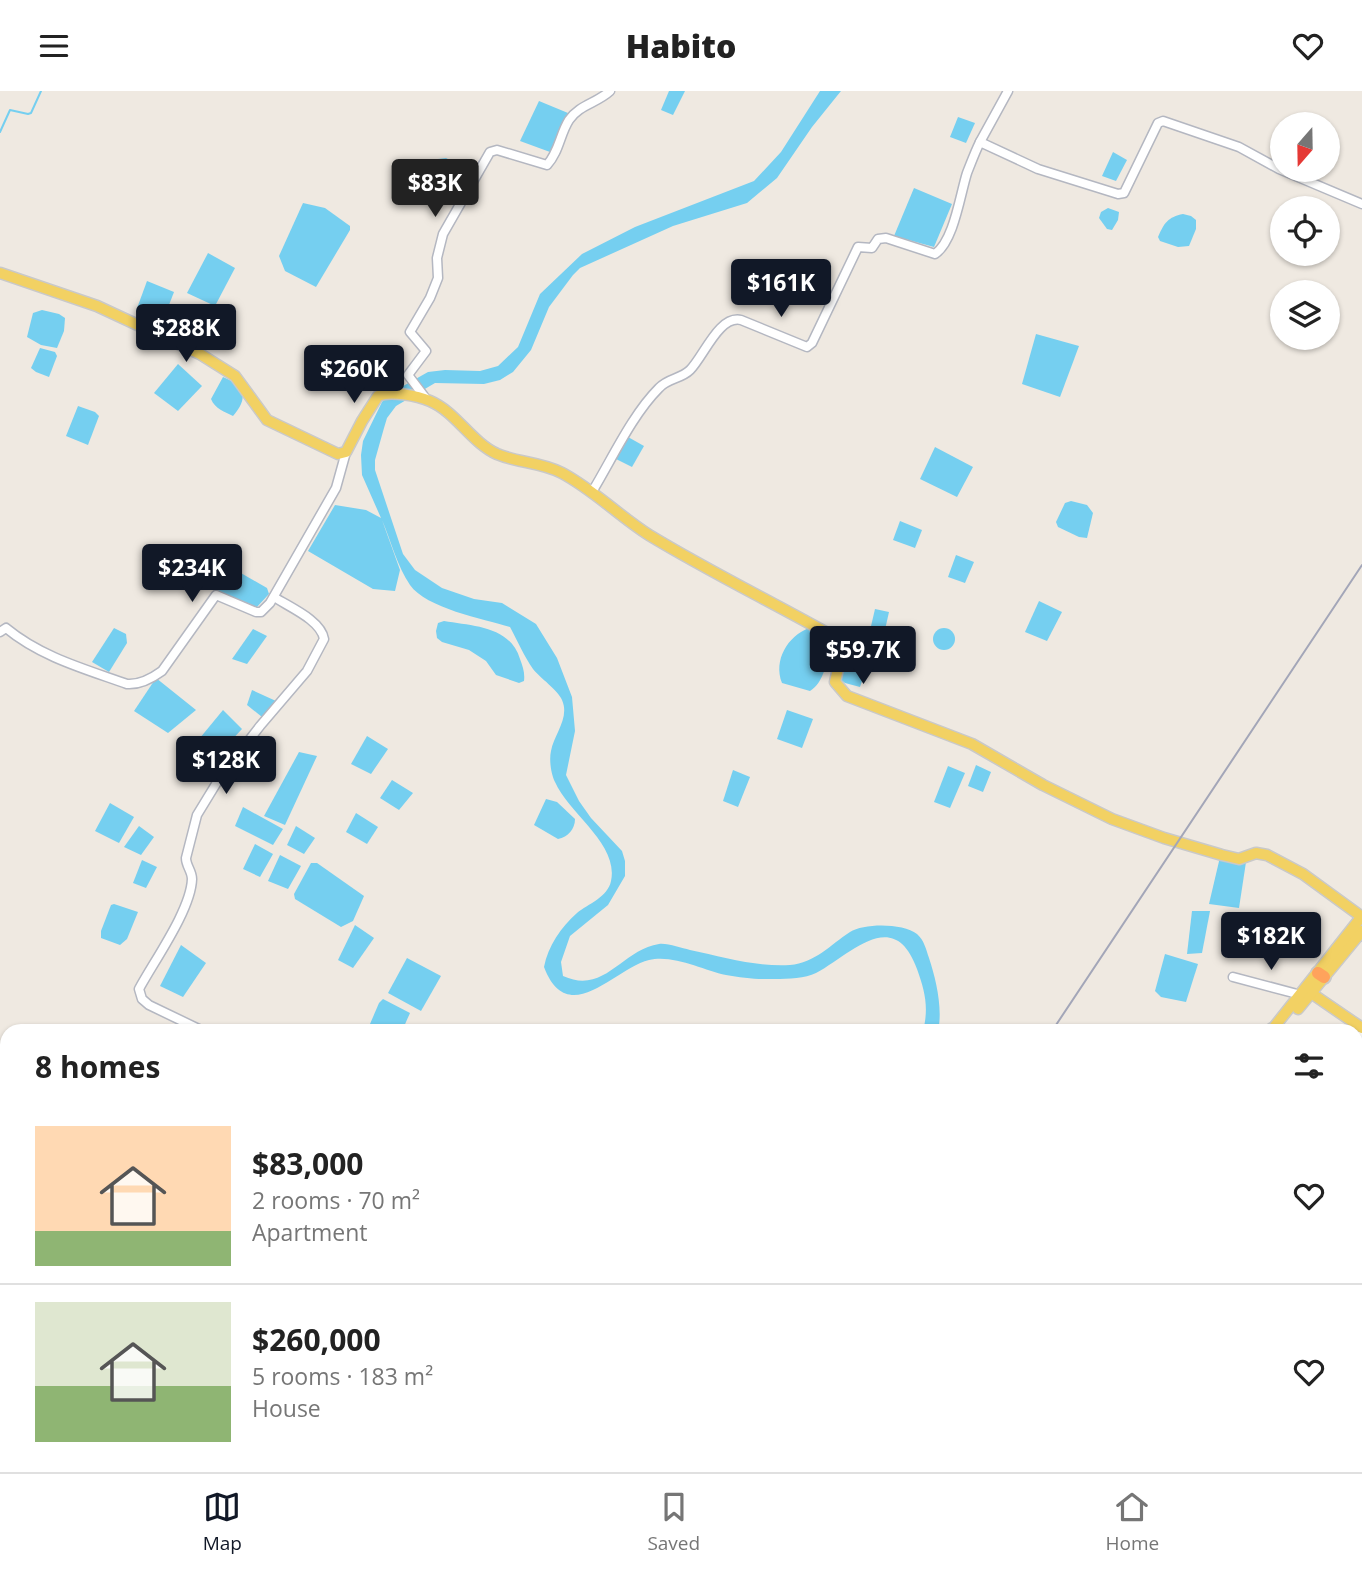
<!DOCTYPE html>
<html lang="en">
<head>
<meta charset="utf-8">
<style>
  :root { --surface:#fff; --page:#f6f6f6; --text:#222; --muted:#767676; --line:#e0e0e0; --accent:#111827 }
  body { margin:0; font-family:"Open Sans",sans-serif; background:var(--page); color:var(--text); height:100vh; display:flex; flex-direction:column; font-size:26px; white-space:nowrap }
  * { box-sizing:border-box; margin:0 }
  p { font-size:23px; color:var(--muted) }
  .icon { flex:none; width:38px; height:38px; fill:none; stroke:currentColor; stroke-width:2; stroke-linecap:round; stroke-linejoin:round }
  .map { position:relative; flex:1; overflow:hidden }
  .panel { position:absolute; left:0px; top:933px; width:1363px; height:450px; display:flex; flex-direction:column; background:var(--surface); border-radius:21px 21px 0 0; box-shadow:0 2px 5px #0004 }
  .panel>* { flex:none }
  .needle { width:46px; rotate:200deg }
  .buttons { position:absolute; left:1270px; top:21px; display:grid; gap:14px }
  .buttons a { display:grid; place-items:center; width:70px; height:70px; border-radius:50%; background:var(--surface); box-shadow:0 2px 5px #0004; font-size:35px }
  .price { position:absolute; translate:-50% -60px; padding:0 16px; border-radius:7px; background:var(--accent); color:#fff; font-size:23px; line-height:46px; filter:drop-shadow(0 2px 4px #0008) }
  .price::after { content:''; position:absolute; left:50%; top:42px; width:21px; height:16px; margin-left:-10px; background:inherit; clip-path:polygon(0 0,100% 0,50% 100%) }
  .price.selected { background:#222; color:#fff }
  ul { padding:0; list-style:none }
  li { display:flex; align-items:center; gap:21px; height:175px; padding:0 35px }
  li+li { border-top:2px solid var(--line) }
  li span { display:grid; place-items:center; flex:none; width:196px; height:140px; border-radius:0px; color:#555 }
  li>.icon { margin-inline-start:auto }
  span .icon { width:84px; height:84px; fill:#fffc; stroke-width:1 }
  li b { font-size:30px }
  h2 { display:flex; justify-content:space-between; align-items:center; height:84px; padding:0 35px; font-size:30px }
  header { display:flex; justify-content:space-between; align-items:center; height:91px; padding:0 35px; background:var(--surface); font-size:32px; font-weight:800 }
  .dock { display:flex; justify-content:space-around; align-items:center; height:98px; border-top:2px solid var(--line); background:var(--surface); font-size:19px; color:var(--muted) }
  .dock a { display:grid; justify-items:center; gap:4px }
  .dock .selected { color:var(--accent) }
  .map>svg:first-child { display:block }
  .water { fill:#75cff0 }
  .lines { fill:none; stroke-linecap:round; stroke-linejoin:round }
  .stream { stroke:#75cff0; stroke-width:2 }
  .minor-casing { stroke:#b4b7c1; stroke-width:11 }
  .major-casing { stroke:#c9c9c9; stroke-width:13 }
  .highway-casing { stroke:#c9c9c9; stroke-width:16 }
  .minor { stroke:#fff; stroke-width:8 }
  .major { stroke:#f2d163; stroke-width:10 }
  .highway { stroke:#ffa35c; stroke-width:12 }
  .rail { stroke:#a3a6b8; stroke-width:2 }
</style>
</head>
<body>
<header><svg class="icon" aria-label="menu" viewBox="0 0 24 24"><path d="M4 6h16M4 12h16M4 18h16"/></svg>Habito<svg class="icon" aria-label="heart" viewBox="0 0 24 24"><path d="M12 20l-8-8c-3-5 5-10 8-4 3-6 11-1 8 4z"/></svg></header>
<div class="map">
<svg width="1362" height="1381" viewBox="0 0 1362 1381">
  <rect width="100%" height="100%" fill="#efe9e1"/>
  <!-- water -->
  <g class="water">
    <polygon points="669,0 685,0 673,24 661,19"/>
    <path d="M820 0H841L812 36 777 87 747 112 673 135 580 177 573 184 549 216 531 259 513 281 500 289 484 293 435 292 396 315 387 327 384 337 375 369V379L403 463 415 479 442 497 474 508 502 512 536 533 557 567 572 606 575 640 566 684 579 710 591 727 622 760 625 770V785L608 814 570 845 561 871 563 885C605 904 621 859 659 853 668 852 681 857 690 859 723 866 756 876 790 874 815 872 830 854 850 841 864 832 903 832 917 843 924 849 926 858 929 867 936 888 943 918 938 940H923C929 917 925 900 917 878 894 814 851 863 816 882 802 889 779 888 763 888 752 888 738 886 726 884 703 879 673 863 649 869 615 877 568 939 544 876 548 855 561 836 577 822 588 813 608 806 611 790 619 753 569 723 555 691 551 683 549 669 551 660 554 643 570 627 562 609 558 599 540 587 533 578 524 565 517 549 510 536 483 528 426 517 410 494 397 475 391 450 382 429L400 479 395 500 373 498 308 460 335 414 366 419 381 427 362 384 361 364 363 350 382 311 389 303 428 281 445 279 480 280 498 275 518 256 540 203 582 163 635 136 754 90 781 61Z"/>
    <polygon points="539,10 568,22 550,61 520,50"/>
    <polygon points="958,26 975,32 966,52 950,46"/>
    <polygon points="1113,61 1127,69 1116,90 1102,85"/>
    <polygon points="446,67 465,77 469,83 457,109 452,112 435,105 427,96 438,68"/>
    <polygon points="914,97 952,113 934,156 894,145"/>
    <polygon points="303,112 325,117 350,135 350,139 316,196 285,180 279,165"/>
    <polygon points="1108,117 1119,121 1118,129 1112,139 1107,138 1099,127 1101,121"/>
    <path d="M1183 123 1191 125 1196 129V138L1189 155 1178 156 1160 150 1158 146C1164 132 1168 126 1183 123Z"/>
    <polygon points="208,162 235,177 215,215 187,202"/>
    <polygon points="147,190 174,201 162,232 136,220"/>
    <polygon points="42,219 59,223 65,227 64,240 57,257 41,254 27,246 33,222"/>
    <polygon points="1036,243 1079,255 1060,306 1022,293"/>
    <polygon points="40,257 55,261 57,265 49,286 36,281 31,277"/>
    <polygon points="178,273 202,295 178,320 154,302"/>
    <path d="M223 286C245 295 249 307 233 325 225 321 215 318 211 308Z"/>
    <polygon points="78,315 95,321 99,325 88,354 66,345"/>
    <polygon points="628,346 644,355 632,376 614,367"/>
    <polygon points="935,356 973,376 957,406 920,388"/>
    <polygon points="1071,410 1087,414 1093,422 1087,447 1079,446 1058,436 1056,431 1065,412"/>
    <polygon points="900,430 922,439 915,457 893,449"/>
    <polygon points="956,464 974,471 965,492 948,486"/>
    <polygon points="227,474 267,497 269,503 256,517 213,497"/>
    <polygon points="1039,510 1062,521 1047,550 1025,541"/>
    <polygon points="875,518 889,521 882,552 868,548"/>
    <path d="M444 530C473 535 510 535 520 568 523 576 525 582 524 590L519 592 496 584 486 570 469 559 442 551 437 547 436 540 438 532Z"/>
    <polygon points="114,537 126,543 127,552 109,581 92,571"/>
    <path d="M809 537 829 548 831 552C828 568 824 592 810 600L782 592C773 569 788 545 809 537Z"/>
    <circle cx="944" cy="548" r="11"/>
    <polygon points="253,538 267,545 247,573 232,568"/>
    <polygon points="853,553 872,561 860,596 845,592 840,588 849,556"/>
    <polygon points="156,587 196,619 168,642 134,620"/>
    <polygon points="252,599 276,610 262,626 247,614"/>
    <polygon points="223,619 242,638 214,668 195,653"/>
    <polygon points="787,619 813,628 802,657 777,648"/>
    <polygon points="367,645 388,658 371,683 351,673"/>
    <polygon points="299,661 317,665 285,734 264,725"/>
    <polygon points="976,674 991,681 983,701 968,695"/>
    <polygon points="948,675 965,682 950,717 934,711"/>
    <polygon points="733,679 750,686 738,716 723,710"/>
    <polygon points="392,689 413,702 399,719 380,707"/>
    <path d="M546 708 557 711 575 728C575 738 568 746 558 748L534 734Z"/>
    <polygon points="110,712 134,726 119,752 95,740"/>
    <polygon points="243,716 283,738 273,754 235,735"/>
    <polygon points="356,722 378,736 367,753 346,741"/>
    <polygon points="139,735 154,746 141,764 124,756"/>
    <polygon points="296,735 315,747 304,763 287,754"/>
    <polygon points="255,753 273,763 260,786 243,778"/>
    <polygon points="280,764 301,775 288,798 268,790"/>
    <polygon points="1220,766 1246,771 1239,817 1209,813"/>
    <polygon points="142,769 157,776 146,797 133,792"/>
    <polygon points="311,772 317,772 364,805 353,830 341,836 295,808 294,803"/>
    <polygon points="114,813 138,821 127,848 120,854 101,847 101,840 111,814"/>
    <polygon points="1192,820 1210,820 1202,862 1187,863"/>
    <polygon points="1272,827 1281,829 1287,835 1280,851 1267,852 1258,866 1245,864 1243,861 1250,839 1263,842"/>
    <polygon points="355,834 374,847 353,877 338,869"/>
    <polygon points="181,854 206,872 183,906 160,895"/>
    <polygon points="1165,863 1198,873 1186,911 1161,906 1155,900"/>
    <polygon points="407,867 441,885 421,920 388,902"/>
    <polygon points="383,908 410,922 402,940 367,940 379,912"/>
  </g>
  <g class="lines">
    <!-- stream -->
    <polyline class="stream" points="0,41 10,19 28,23 31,22 41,0"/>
    <!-- minor casing -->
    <g class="minor-casing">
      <g id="minor">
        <polyline points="1008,0 980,51 1038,78 1118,103 1124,102 1158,32 1163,30 1239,56 1279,78 1362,113"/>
        <path d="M427 309 408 284 426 260 410 241 430 207 438 187 437 167 443 143 490 61 497 59 547 74C559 61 560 43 569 29 579 14 597 12 610 0"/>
        <path d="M592 401C612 368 632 324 659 297 668 287 681 288 690 279 704 265 719 224 741 229L807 256 812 252 858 156 872 157 878 148 886 147 935 163C954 150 960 104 967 82 971 72 975 61 980 51"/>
        <path d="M0 541 6 537C41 566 85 578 127 593 140 594 151 588 162 580L216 504 256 521H261L270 512 336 397 346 361"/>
        <polyline points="1233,886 1301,904"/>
        <path d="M203 940 149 914 142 908 139 898C154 870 191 819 192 788 192 780 186 775 186 767L197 724 219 688 260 635 307 580 324 548C321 529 289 516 274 506"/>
        <polyline points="1356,954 1362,943"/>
        <polyline points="1356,1111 1362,1114"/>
        <polyline points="1356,1300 1362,1301"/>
        <polyline points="1356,1336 1362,1323"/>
        <polyline points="1352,1376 1352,1381"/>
        <polyline points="216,1381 218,1376"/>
      </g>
    </g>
    <!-- major casing -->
    <g class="major-casing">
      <g id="major">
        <path d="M0 182 97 215 200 263 235 285 267 329 338 363 346 361 362 330 378 305C390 299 418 305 430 310 456 321 471 351 497 363 518 372 541 371 562 382 594 399 619 425 649 444 710 481 774 512 836 547 844 559 838 577 835 591L847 605 972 653 1043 694 1112 728 1164 747 1222 764 1239 768 1256 762 1267 764 1303 783 1362 826"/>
        <polyline points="1311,902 1362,937"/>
        <polyline points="1298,918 1362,840"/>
        <polyline points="1271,940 1362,825"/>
        <polyline points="885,1381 889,1376"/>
        <polyline points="894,1381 899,1376"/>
      </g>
    </g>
    <!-- highway casing -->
    <g class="highway-casing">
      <g id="highway">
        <polyline points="1318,882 1324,886"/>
        <polyline points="1272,939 1272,940"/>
      </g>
    </g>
    <!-- minor -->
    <use href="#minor" class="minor"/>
    <!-- major -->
    <use href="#major" class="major"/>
    <!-- highway -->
    <use href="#highway" class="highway"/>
    <!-- rail -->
    <g class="rail">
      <polyline points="1052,940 1362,474"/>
      <polyline points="764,1381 768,1376"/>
    </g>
  </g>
</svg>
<div class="buttons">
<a><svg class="needle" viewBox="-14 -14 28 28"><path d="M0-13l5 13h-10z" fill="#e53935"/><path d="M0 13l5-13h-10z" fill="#767676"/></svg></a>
<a><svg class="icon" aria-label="locate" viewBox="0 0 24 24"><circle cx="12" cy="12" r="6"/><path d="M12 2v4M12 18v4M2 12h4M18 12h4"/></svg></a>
<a><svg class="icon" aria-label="layers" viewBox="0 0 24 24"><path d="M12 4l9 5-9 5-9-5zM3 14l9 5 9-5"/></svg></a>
</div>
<b class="price selected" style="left:435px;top:128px">$83K</b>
<b class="price" style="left:781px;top:228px">$161K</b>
<b class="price" style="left:186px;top:273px">$288K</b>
<b class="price" style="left:354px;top:314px">$260K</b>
<b class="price" style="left:192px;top:513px">$234K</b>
<b class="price" style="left:863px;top:595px">$59.7K</b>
<b class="price" style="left:226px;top:705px">$128K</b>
<b class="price" style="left:1271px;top:881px">$182K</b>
<section class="panel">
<h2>8 homes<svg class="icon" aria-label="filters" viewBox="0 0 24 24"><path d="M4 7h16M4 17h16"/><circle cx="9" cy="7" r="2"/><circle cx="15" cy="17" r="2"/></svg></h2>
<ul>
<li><span style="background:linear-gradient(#ffd9b3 75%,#8fb573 0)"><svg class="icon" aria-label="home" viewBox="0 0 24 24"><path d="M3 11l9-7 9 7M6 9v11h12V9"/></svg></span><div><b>$83,000</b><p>2 rooms · 70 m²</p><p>Apartment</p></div><svg class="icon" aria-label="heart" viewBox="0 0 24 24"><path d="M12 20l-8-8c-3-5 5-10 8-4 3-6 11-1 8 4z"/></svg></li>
<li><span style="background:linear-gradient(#dfe7d0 60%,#8fb573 0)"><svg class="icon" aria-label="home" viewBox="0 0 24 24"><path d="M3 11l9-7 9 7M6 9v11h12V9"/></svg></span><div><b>$260,000</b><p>5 rooms · 183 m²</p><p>House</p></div><svg class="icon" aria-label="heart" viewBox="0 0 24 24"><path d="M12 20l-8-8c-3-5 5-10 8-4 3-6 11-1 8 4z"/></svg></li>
</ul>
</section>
</div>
<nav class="dock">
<a class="selected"><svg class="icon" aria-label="map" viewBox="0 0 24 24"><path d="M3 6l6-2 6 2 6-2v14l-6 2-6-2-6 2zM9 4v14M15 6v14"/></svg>Map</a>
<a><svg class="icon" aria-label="saved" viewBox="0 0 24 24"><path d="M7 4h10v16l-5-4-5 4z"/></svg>Saved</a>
<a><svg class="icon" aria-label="home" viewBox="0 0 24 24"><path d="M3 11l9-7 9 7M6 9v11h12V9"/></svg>Home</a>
</nav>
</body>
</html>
